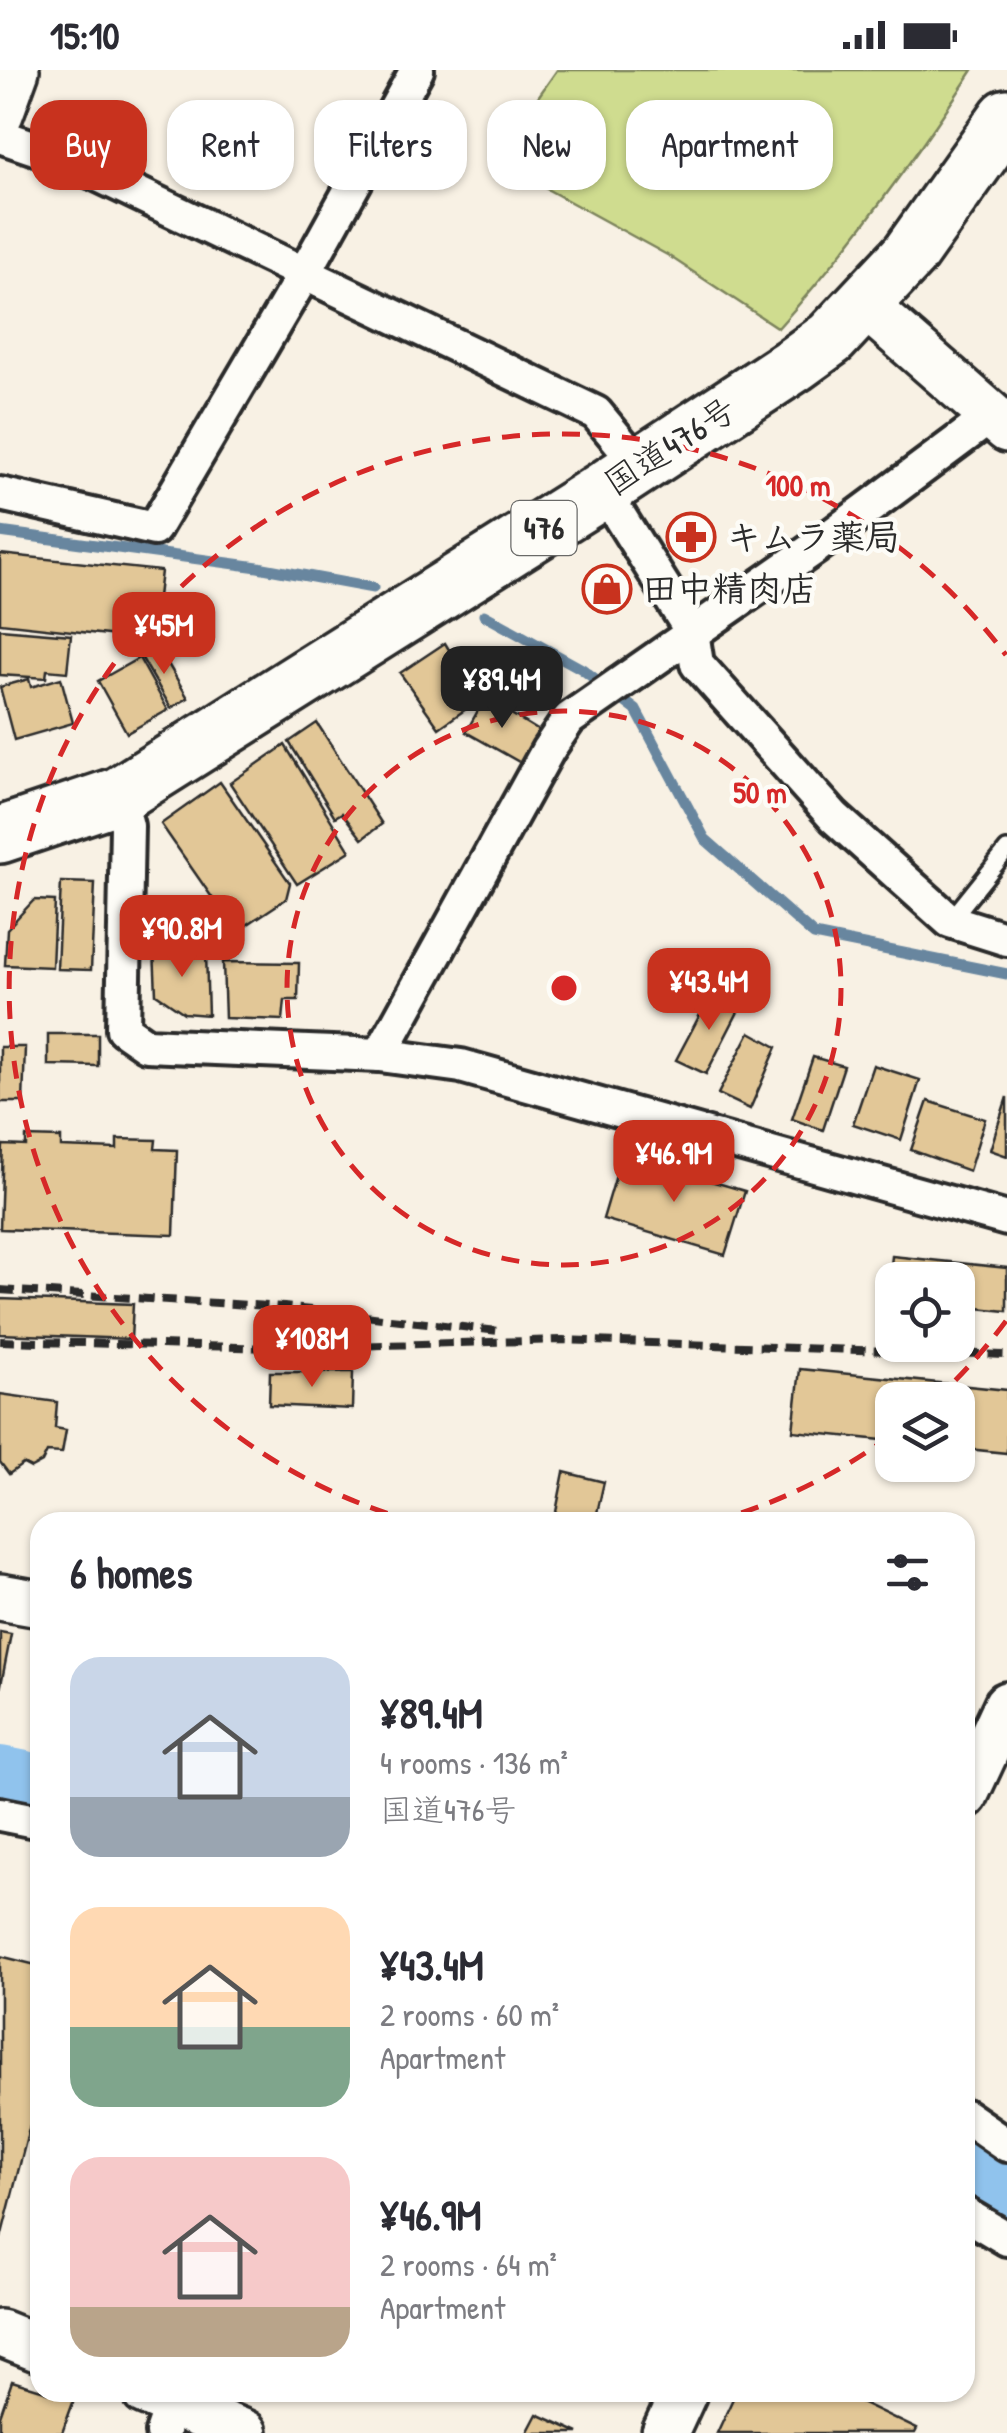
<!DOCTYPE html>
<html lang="en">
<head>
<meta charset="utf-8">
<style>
  :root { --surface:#fff; --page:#f7f7f7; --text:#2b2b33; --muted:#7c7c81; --accent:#c8321e }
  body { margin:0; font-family:"Patrick Hand","Klee One",sans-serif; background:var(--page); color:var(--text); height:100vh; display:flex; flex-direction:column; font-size:38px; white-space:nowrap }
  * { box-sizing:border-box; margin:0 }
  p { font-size:32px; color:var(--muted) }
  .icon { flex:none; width:55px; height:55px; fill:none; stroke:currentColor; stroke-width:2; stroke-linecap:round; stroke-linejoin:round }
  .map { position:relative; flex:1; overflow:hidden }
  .sheet { position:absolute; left:30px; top:1442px; width:945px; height:890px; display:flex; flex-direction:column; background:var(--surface); border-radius:30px; box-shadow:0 2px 8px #0004 }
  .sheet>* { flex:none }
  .banner { position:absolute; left:30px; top:30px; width:948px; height:90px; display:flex; gap:20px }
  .fabs { position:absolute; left:875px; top:1192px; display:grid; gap:20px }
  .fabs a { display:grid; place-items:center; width:100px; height:100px; border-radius:20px; background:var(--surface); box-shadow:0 2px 8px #0004; font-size:50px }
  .price { position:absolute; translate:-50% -85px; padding:0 22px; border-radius:20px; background:var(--accent); color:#fff; font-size:32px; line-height:65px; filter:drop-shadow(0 2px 5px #0008) }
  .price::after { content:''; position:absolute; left:50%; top:60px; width:30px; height:22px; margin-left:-15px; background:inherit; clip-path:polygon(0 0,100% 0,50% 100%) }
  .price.selected { background:#222; color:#fff }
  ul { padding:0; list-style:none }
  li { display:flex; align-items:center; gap:30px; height:250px; padding:0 40px }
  li span { display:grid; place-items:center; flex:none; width:280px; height:200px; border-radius:30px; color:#555 }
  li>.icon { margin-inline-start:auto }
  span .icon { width:120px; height:120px; fill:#fffc; stroke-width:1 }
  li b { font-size:42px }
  h2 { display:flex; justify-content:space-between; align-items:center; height:120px; padding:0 40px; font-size:42px }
  .tag { padding:0 35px; border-radius:30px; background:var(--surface); box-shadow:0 2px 8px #0004; font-size:35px; line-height:90px }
  .tag.selected { background:var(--accent); color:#fff }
  .status { display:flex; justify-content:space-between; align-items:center; height:70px; padding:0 50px; background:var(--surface); direction:ltr }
  .status svg { height:28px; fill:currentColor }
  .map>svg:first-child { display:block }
  .green { fill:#cfdc8f; stroke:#7d845d; stroke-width:2.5 }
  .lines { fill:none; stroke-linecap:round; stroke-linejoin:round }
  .stream { stroke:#68869f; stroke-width:11 }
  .river { stroke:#90c3ed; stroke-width:68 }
  .building { fill:#e2c797; stroke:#2b2b2b; stroke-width:2.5 }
  .lane-casing { stroke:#2b2b2b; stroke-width:22 }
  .street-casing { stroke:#2b2b2b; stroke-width:40 }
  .secondary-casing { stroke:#2b2b2b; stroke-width:52 }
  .highway-casing { stroke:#2b2b2b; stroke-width:62 }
  .lane { stroke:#fdfcf7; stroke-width:15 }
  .street { stroke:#fdfcf7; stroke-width:32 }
  .secondary { stroke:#fdfcf7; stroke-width:45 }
  .highway { stroke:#fdfcf7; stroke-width:55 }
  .rail { stroke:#2b2b2b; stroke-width:8; stroke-dasharray:15 8; stroke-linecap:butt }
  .ring { fill:none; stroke:#d62828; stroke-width:5; stroke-dasharray:18 12 }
  .labels { text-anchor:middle; stroke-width:9; stroke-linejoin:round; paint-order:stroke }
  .shield { fill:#fdfcf7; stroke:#6a6a68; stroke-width:2.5 }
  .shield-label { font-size:32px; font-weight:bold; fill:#2b2b2b }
  .street-label { font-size:35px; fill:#2b2b2b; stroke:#fdfcf7 }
  .poi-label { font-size:35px; font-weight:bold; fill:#2b2b2b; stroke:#fdfcf7; text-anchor:start }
  .centre { fill:#d62828; stroke:#fdfcf7; stroke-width:5 }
  .ring-label { font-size:30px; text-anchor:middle; font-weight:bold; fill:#d62828; stroke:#fdfcf7; stroke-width:9; stroke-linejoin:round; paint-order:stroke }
</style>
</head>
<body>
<div class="status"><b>15:10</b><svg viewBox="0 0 49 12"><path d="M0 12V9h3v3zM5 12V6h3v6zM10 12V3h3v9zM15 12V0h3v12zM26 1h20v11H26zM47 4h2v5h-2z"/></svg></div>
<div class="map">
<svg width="1007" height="2363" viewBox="0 0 1007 2363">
  <rect width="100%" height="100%" fill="#f8f1e4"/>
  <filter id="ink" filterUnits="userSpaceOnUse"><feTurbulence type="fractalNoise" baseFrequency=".01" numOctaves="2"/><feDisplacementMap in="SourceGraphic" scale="20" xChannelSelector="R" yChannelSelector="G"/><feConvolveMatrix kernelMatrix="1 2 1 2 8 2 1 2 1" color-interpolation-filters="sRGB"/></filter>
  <g filter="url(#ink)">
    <!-- green -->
    <path class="green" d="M557 0H973C913 91 851 177 778 258L669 186 503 95 536 30Z"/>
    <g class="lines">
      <!-- stream -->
      <g class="stream">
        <polyline points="0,462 258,497 373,518"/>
        <polyline points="484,545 582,599 636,640 705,769 814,865 1007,904"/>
      </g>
      <!-- river -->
      <g class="river">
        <polyline points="0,1710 40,1718"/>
        <polyline points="965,2104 1007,2129"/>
      </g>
    </g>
    <!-- building -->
    <g class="building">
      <polygon points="0,484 161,501 153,570 0,553"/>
      <polygon points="0,559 71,565 67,602 47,600 46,608 0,605"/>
      <polygon points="445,573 479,630 439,658 400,603"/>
      <polygon points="157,575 188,628 171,638 140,585"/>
      <polygon points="139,588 168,640 127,663 98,611"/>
      <polygon points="61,608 73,653 14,670 0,617 29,609 31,617"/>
      <polygon points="485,628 539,661 521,693 466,662"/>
      <polygon points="317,653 382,754 362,769 342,743 335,747 289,672"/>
      <polygon points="285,675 350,781 297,814 230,713"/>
      <polygon points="220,712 290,813 286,829 236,862 161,754"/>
      <polygon points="61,812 95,813 91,900 57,899"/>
      <polygon points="34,830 55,831 52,897 5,895 7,859"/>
      <polygon points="154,880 206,883 208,945 184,943 156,924"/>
      <polygon points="223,892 299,893 298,930 285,930 283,950 225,948"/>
      <polygon points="712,922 741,936 706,1004 676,990"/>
      <polygon points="750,962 777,977 750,1039 718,1024"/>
      <polygon points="48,964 98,964 98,996 48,995"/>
      <polygon points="0,977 25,977 23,1032 0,1032"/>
      <polygon points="813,987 844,996 823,1060 792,1049"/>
      <polygon points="873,995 920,1010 901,1070 853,1054"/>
      <polygon points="1007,1027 1007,1086 990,1080"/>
      <polygon points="928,1031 985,1049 969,1101 911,1080"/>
      <polygon points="26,1067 61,1068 61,1077 117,1079 117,1069 156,1070 155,1079 177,1080 174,1165 0,1159 3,1075 26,1076"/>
      <polygon points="622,1085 745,1121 725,1185 603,1149"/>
      <polygon points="892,1186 1007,1198 1007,1241 958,1236 958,1210 892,1210 892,1229 887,1229"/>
      <polygon points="0,1229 133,1234 131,1269 0,1264"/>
      <polygon points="800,1299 1007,1320 1007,1383 958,1378 958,1330 892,1330 892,1371 793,1361"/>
      <polygon points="270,1302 353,1302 352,1339 269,1335"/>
      <polygon points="0,1324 57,1332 55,1358 66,1360 62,1383 47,1382 42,1392 31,1398 23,1394 9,1404 0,1392"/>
      <polygon points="564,1402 604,1412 595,1452 554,1452"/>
      <polygon points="0,1562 11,1564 0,1620"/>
      <polygon points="0,1886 40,1896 40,2016 0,2172"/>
      <polygon points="12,2311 74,2330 62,2363 0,2363 0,2346"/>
      <polygon points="736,2322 840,2322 917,2359 915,2363 717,2363"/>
      <polygon points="537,2344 579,2363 527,2363"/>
    </g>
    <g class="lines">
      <!-- lane casing -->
      <g class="lane-casing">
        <polyline id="lane" points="950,851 1007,780"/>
      </g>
      <!-- street casing -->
      <g class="street-casing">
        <g id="street">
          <polyline points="0,66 59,86 596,343 640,396"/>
          <polyline points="603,420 692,562 697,594 834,747 950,851 1007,869"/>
          <polyline points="0,424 154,459 304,204 417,0"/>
          <polyline points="119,725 127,756 123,959 146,975 380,985 461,996 1007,1149"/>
          <polyline points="380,985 548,680 569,649 816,477 993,345"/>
          <polyline points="0,1744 40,1752"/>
          <polyline points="965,2046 1007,2075"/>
          <polyline points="965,2144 1007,2169"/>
          <polyline points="162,2363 176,2322"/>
        </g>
      </g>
      <!-- secondary casing -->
      <g class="secondary-casing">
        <g id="secondary">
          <polyline points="0,44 16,0"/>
          <polyline points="865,235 1007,359"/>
          <polyline points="0,1527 40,1534"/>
          <polyline points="965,1725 1007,1635"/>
          <polyline points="0,2263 40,2279"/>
          <polyline points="145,2322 244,2363"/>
          <polyline points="665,2363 684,2322"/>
        </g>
      </g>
      <!-- highway casing -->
      <g class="highway-casing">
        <polyline id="highway" points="0,765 119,725 603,420 795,294 831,268 909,185 1007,47"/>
      </g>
      <!-- lane -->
      <use href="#lane" class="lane"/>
      <!-- street -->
      <use href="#street" class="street"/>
      <!-- secondary -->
      <use href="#secondary" class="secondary"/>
      <!-- highway -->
      <use href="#highway" class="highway"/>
      <!-- rail -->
      <g class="rail">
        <polyline points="0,1220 284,1237 498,1261"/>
        <polyline points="0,1271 277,1278 563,1270 1007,1285"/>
      </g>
    </g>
  </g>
  <!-- distance rings -->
  <g class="ring">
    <circle cx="564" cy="918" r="277"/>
    <path d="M1006 1251A554 554 0 0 1 935 1330M890 1366A554 554 0 0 1 712 1452M416 1452A554 554 0 1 1 1006 585"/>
  </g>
  <!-- icons -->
  <defs>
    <g id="pharmacy-ring" transform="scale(2.5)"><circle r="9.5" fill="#fdfcf7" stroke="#c8321e" stroke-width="1.5"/><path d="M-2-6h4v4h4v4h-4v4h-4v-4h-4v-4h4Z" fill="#c8321e"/></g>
    <g id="shop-ring" transform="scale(2.5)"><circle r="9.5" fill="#fdfcf7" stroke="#c8321e" stroke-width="1.5"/><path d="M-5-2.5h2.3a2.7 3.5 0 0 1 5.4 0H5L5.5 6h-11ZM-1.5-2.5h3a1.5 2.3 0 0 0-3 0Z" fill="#c8321e"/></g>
  </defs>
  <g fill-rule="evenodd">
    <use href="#pharmacy-ring" x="691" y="467"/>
    <use href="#shop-ring" x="607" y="519"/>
  </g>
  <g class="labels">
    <!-- shield labels -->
    <rect class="shield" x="511.5" y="431" width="65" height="54" rx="8"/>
    <g class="shield-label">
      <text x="544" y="469">476</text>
    </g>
    <!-- street labels -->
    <g class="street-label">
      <text transform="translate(670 376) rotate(-33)" y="12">国道476号</text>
    </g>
    <!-- poi labels -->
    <g class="poi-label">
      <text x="726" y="479">キムラ薬局</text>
      <text x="642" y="531">田中精肉店</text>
    </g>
  </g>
  <circle cx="564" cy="918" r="15" class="centre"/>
  <g class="ring-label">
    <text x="798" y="426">100 m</text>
    <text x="760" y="733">50 m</text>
  </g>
</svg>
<div class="fabs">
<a><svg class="icon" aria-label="locate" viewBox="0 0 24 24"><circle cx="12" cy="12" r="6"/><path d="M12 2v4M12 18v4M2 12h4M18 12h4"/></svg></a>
<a><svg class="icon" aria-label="layers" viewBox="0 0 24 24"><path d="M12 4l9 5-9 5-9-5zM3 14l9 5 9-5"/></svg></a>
</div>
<b class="price" style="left:164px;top:607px">¥45M</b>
<b class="price selected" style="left:502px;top:661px">¥89.4M</b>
<b class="price" style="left:182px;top:910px">¥90.8M</b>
<b class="price" style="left:709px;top:963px">¥43.4M</b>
<b class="price" style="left:674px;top:1135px">¥46.9M</b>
<b class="price" style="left:312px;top:1320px">¥108M</b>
<div class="banner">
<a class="tag selected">Buy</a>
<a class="tag">Rent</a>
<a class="tag">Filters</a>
<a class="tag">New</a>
<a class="tag">Apartment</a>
</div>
<section class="sheet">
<h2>6 homes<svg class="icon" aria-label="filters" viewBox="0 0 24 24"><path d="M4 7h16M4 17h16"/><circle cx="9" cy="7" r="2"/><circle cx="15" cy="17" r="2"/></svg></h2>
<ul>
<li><span style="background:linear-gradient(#c9d6e8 70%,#9aa5b1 0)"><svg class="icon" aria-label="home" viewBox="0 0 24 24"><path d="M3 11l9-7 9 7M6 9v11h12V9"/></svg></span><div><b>¥89.4M</b><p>4 rooms · 136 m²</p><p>国道476号</p></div></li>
<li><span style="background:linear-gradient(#ffd9b3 60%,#7fa58c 0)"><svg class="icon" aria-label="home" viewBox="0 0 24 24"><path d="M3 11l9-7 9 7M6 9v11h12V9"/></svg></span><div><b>¥43.4M</b><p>2 rooms · 60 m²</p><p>Apartment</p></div></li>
<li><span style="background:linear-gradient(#f6c9c9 75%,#b9a48a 0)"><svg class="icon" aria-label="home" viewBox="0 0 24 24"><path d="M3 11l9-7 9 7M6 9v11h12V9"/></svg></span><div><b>¥46.9M</b><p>2 rooms · 64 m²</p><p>Apartment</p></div></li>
</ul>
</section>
</div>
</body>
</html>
